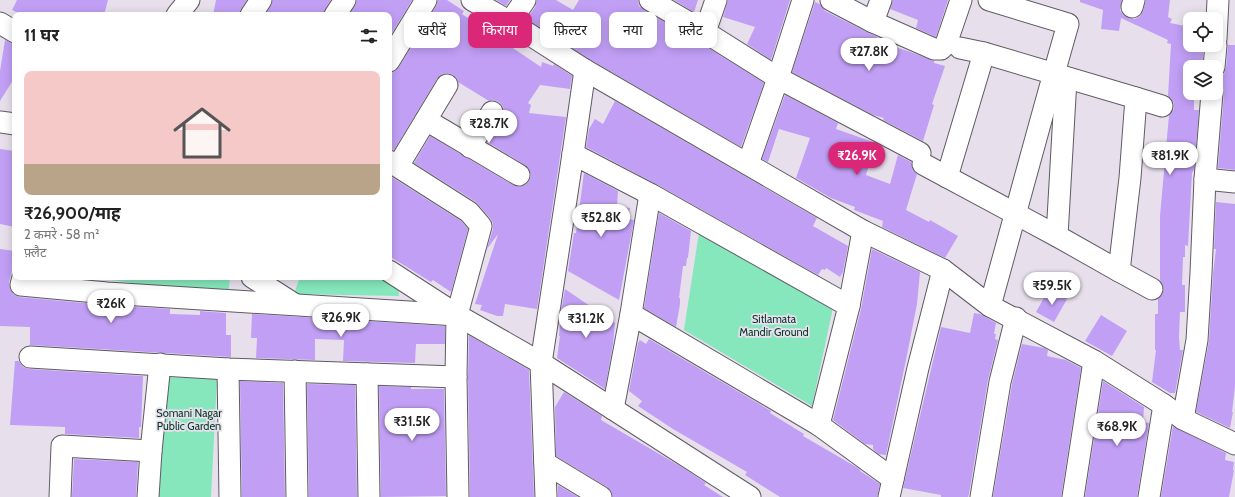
<!DOCTYPE html>
<html lang="hi">
<head>
<meta charset="utf-8">
<style>
  :root { --surface:#fff; --page:#f2f2f2; --text:#222; --muted:#767676; --line:#e0e0e0; --accent:#db2777 }
  body { margin:0; font-family:Cabin,"Noto Sans Devanagari",sans-serif; background:var(--page); color:var(--text); height:100vh; display:flex; flex-direction:column; font-size:15px; white-space:nowrap }
  * { box-sizing:border-box; margin:0 }
  p { font-size:13px; color:var(--muted) }
  .icon { flex:none; width:22px; height:22px; fill:none; stroke:currentColor; stroke-width:2; stroke-linecap:round; stroke-linejoin:round }
  .map { position:relative; flex:1; overflow:hidden }
  .sheet { position:absolute; left:12px; top:12px; width:380px; height:268px; display:flex; flex-direction:column; background:var(--surface); border-radius:8px; box-shadow:0 2px 10px #0003 }
  .sheet>* { flex:none }
  .top-card { position:absolute; left:404px; top:12px; width:380px; height:36px; display:flex; gap:8px }
  .controls { position:absolute; left:1183px; top:12px; display:grid; gap:8px }
  .controls a { display:grid; place-items:center; width:40px; height:40px; border-radius:8px; background:var(--surface); box-shadow:0 2px 10px #0003; font-size:20px }
  .price { position:absolute; translate:-50% -34px; padding:0 9px; border-radius:14px; background:#fff; color:#222; font-size:13px; line-height:26px; filter:drop-shadow(0 1px 2px #0008) }
  .price::after { content:''; position:absolute; left:50%; top:24px; width:12px; height:9px; margin-left:-6px; background:inherit; clip-path:polygon(0 0,100% 0,50% 100%) }
  .price.selected { background:var(--accent); color:#fff }
  ul { padding:0; list-style:none }
  li { display:grid; align-content:center; gap:8px; height:212px; padding:0 12px }
  li+li { border-top:1px solid var(--line) }
  li span { display:grid; place-items:center; height:124px; border-radius:8px; color:#555 }
  li>.icon { margin-inline-start:auto }
  span .icon { width:72px; height:72px; fill:#fffc; stroke-width:1 }
  li b { font-size:17px }
  h2 { display:flex; justify-content:space-between; align-items:center; height:48px; padding:0 12px; font-size:17px }
  .chip { padding:0 14px; border-radius:8px; background:var(--surface); box-shadow:0 2px 10px #0003; font-size:14px; line-height:36px }
  .chip.selected { background:var(--accent); color:#fff }
  .map>svg:first-child { display:block }
  .green { fill:#85e7bb }
  .building { fill:#c19ff5 }
  .lines { fill:none; stroke-linecap:round; stroke-linejoin:round }
  .minor-casing { stroke:#605a64; stroke-width:23 }
  .minor { stroke:#fff; stroke-width:21 }
  .labels { text-anchor:middle; stroke-width:3.5; stroke-linejoin:round; paint-order:stroke }
  .park-label { font-size:11px; fill:#013523; stroke:#e7e0ec }
</style>
</head>
<body>
<div class="map">
<svg width="1235" height="497" viewBox="0 0 1235 497">
  <rect width="100%" height="100%" fill="#e7e0ec"/>
  <!-- green -->
  <g class="green">
    <polygon points="700,226 834,303 812,406 684,330"/>
    <polygon points="105,277 230,277 228,297 105,279"/>
    <polygon points="300,277 389,277 398,280 399,296 294,294"/>
    <polygon points="165,377 217,379 211,497 159,497"/>
  </g>
  <!-- building -->
  <g class="building">
    <polygon points="17,0 108,0 104,15 23,15 12,10"/>
    <polygon points="216,0 247,0 241,9 239,15 213,15"/>
    <polygon points="273,0 331,0 325,9 323,15 265,15 271,6"/>
    <polygon points="357,0 412,0 389,38 389,15 349,15 355,6"/>
    <polygon points="438,0 447,0 464,11 462,14 541,67 542,62 553,66 554,64 572,76 570,89 540,85 528,103 531,105 529,113 566,117 537,309 505,304 503,316 497,316 480,310 482,305 475,304 498,234 487,249 493,229 493,223 490,218 476,202 414,163 430,136 513,185 519,187 525,185 529,181 531,176 529,169 525,165 487,142 502,118 504,113 503,107 499,102 493,100 489,101 458,82 457,79 453,75 448,73 442,74 437,79 394,150 389,149 389,75 391,73 395,71 399,67 436,6"/>
    <polygon points="496,0 510,0 506,6"/>
    <polygon points="537,0 556,0 573,10 579,0 638,0 639,6 644,10 699,42 764,83 741,147 591,60 527,19 535,7"/>
    <polygon points="674,0 698,0 694,12"/>
    <polygon points="728,0 790,0 771,60 747,44 755,27 723,17"/>
    <polygon points="893,0 948,0 936,37 916,28 918,20 890,9"/>
    <polygon points="1080,0 1122,0 1120,10 1123,15 1128,18 1135,19 1140,16 1143,11 1146,0 1170,0 1168,17 1172,19 1170,23 1190,27 1190,45 1204,45 1202,67 1190,67 1190,93 1194,93 1194,110 1199,110 1194,170 1192,173 1188,246 1185,245 1185,257 1183,257 1182,285 1185,285 1185,312 1180,312 1179,337 1180,350 1183,350 1175,393 1170,393 1152,382 1156,350 1155,350 1155,314 1158,314 1158,299 1162,295 1164,289 1162,283 1160,280 1160,216 1169,115 1174,109 1174,103 1168,96 1171,44 1167,43 1168,40 1121,18 1119,31 1101,29 1103,10 1080,2"/>
    <polygon points="815,2 820,4 825,11 877,37 877,38 886,42 885,44 908,51 934,61 934,63 945,66 932,104 934,105 923,141 883,120 884,118 873,115 792,72"/>
    <polygon points="5,40 15,44 15,77 0,101 0,71"/>
    <polygon points="1228,45 1235,45 1235,170 1218,168 1224,94 1223,88 1219,83 1219,78 1224,74 1226,68"/>
    <polygon points="785,95 838,123 836,129 876,143 866,175 890,184 898,155 911,162 913,170 917,174 906,210 929,222 930,220 958,236 945,258 882,227 883,221 854,210 855,207 831,198 796,178 810,138 779,129 768,162 762,159"/>
    <polygon points="615,101 817,218 813,226 848,246 843,272 840,277 826,268 825,270 822,269 818,275 656,184 586,147 589,129 595,119 603,124"/>
    <polygon points="0,149 15,151 15,227 0,224"/>
    <polygon points="584,173 618,191 617,206 630,208 628,219 634,220 619,300 568,271 574,233 576,233"/>
    <polygon points="390,176 461,221 468,229 451,292 433,280 431,282 389,256 389,178"/>
    <polygon points="1216,202 1235,204 1235,386 1232,412 1233,412 1230,428 1196,412 1209,341 1213,274 1216,249 1214,249"/>
    <polygon points="659,213 691,231 688,258 687,258 686,266 683,266 679,298 680,298 680,304 676,327 644,308"/>
    <polygon points="0,249 15,251 15,261 9,282 10,288 13,294 19,297 106,305 170,309 170,314 200,315 200,311 226,313 226,335 231,335 231,357 30,345 30,327 0,326"/>
    <polygon points="872,249 920,272 917,304 907,355 886,455 878,454 873,449 873,445 865,444 833,420 861,309"/>
    <polygon points="565,289 615,323 613,344 605,389 557,358 560,336 559,336 561,312"/>
    <polygon points="1049,289 1067,299 1054,322 1036,312"/>
    <polygon points="974,313 980,314 996,323 994,334 996,334 995,339 998,340 988,380 969,494 968,497 941,497 941,495 903,488 941,327 970,333"/>
    <polygon points="252,314 445,326 445,344 416,344 415,363 343,361 344,340 315,339 315,360 256,358 257,338 251,338"/>
    <polygon points="1101,315 1127,331 1112,356 1085,341"/>
    <polygon points="469,335 529,370 534,497 470,497 468,377"/>
    <polygon points="649,339 771,411 770,413 804,434 803,436 858,468 860,470 860,471 880,484 877,497 780,497 745,475 747,472 673,429 638,406 642,401 629,391 638,343 640,340 646,344"/>
    <polygon points="1022,344 1044,348 1048,350 1047,356 1066,360 1081,368 1061,497 993,497 1012,384"/>
    <polygon points="15,361 19,361 23,367 29,369 143,376 141,427 139,427 139,438 65,434 65,427 10,425"/>
    <polygon points="240,381 283,383 285,497 242,497"/>
    <polygon points="1103,381 1144,407 1143,422 1149,423 1137,497 1085,497"/>
    <polygon points="307,384 355,385 357,497 309,497"/>
    <polygon points="379,386 411,387 411,389 444,389 446,496 381,497"/>
    <polygon points="564,392 602,416 601,420 680,466 706,483 704,485 723,497 613,497 611,491 607,487 556,456 555,407"/>
    <polygon points="1173,426 1226,453 1225,460 1234,462 1233,470 1234,470 1229,497 1161,497"/>
    <polygon points="74,459 138,462 136,497 72,497"/>
    <polygon points="558,485 578,497 558,497"/>
  </g>
  <g class="lines">
    <!-- minor casing -->
    <g class="minor-casing">
      <g id="minor">
        <polyline points="472,0 510,22 585,70 863,231 943,270 990,306 1094,361 1164,405 1183,419 1235,444"/>
        <polyline points="650,0 705,32 778,78 920,153"/>
        <polyline points="831,0 873,22 934,49 941,49 946,44 961,0"/>
        <path d="M989 0 1068 24C1041 118 1016 212 990 306"/>
        <polyline points="1132,7 1134,0"/>
        <polyline points="177,15 189,0"/>
        <polyline points="251,15 261,0"/>
        <polyline points="335,15 345,0"/>
        <polyline points="510,22 525,0"/>
        <polyline points="873,22 881,0"/>
        <polyline points="0,23 15,32"/>
        <polyline points="705,32 716,0"/>
        <polyline points="1216,39 1218,0"/>
        <polyline points="389,61 426,0"/>
        <polyline points="1214,67 1216,45"/>
        <polyline points="1136,98 1162,106"/>
        <polyline points="426,120 519,175"/>
        <polyline points="0,122 15,124"/>
        <polyline points="470,147 492,112"/>
        <polyline points="573,154 650,194 849,306"/>
        <polyline points="389,161 469,212 481,226 457,315 456,377 458,497"/>
        <polyline points="748,164 778,78 803,0"/>
        <polyline points="923,164 1057,236 1119,271 1130,178 1136,98 984,53 960,48"/>
        <polyline points="398,166 447,85"/>
        <polyline points="947,177 984,53"/>
        <polyline points="1205,179 1235,182"/>
        <polyline points="1057,236 1066,79"/>
        <polyline points="389,271 457,315 541,363 613,409 750,497"/>
        <polyline points="1119,271 1152,289"/>
        <polyline points="23,277 21,285 107,293 457,315"/>
        <polyline points="252,277 294,304"/>
        <polyline points="631,314 819,425 893,479"/>
        <polyline points="30,357 228,369 456,377"/>
        <polyline points="228,369 230,497"/>
        <polyline points="295,371 297,497"/>
        <polyline points="367,374 369,497"/>
        <polyline points="613,409 631,314 650,194"/>
        <polyline points="1183,419 1197,340 1201,273 1205,179 1212,93"/>
        <polyline points="819,425 849,306 863,231"/>
        <polyline points="545,463 601,497"/>
        <polyline points="60,497 62,446 151,451"/>
        <polyline points="148,497 151,451 160,364"/>
        <polyline points="546,497 541,363 573,154 585,70"/>
        <polyline points="889,497 918,368 943,270"/>
        <polyline points="981,497 1000,382 1016,318"/>
        <polyline points="1073,497 1094,361"/>
        <polyline points="1149,497 1164,405"/>
      </g>
    </g>
    <!-- minor -->
    <use href="#minor" class="minor"/>
  </g>
  <g class="labels">
    <!-- park labels -->
    <g class="park-label">
      <text x="774" y="323">Sitlamata<tspan x="774" dy="13">Mandir Ground</tspan></text>
      <text x="189" y="417">Somani Nagar<tspan x="189" dy="13">Public Garden</tspan></text>
    </g>
  </g>
</svg>
<div class="controls">
<a><svg class="icon" aria-label="locate" viewBox="0 0 24 24"><circle cx="12" cy="12" r="6"/><path d="M12 2v4M12 18v4M2 12h4M18 12h4"/></svg></a>
<a><svg class="icon" aria-label="layers" viewBox="0 0 24 24"><path d="M12 4l9 5-9 5-9-5zM3 14l9 5 9-5"/></svg></a>
</div>
<b class="price" style="left:869px;top:72px">₹27.8K</b>
<b class="price" style="left:489px;top:144px">₹28.7K</b>
<b class="price selected" style="left:857px;top:176px">₹26.9K</b>
<b class="price" style="left:1170px;top:176px">₹81.9K</b>
<b class="price" style="left:601px;top:238px">₹52.8K</b>
<b class="price" style="left:1052px;top:306px">₹59.5K</b>
<b class="price" style="left:111px;top:324px">₹26K</b>
<b class="price" style="left:341px;top:338px">₹26.9K</b>
<b class="price" style="left:586px;top:339px">₹31.2K</b>
<b class="price" style="left:412px;top:442px">₹31.5K</b>
<b class="price" style="left:1117px;top:447px">₹68.9K</b>
<div class="top-card">
<a class="chip">खरीदें</a>
<a class="chip selected">किराया</a>
<a class="chip">फ़िल्टर</a>
<a class="chip">नया</a>
<a class="chip">फ़्लैट</a>
</div>
<section class="sheet">
<h2>11 घर<svg class="icon" aria-label="filters" viewBox="0 0 24 24"><path d="M4 7h16M4 17h16"/><circle cx="9" cy="7" r="2"/><circle cx="15" cy="17" r="2"/></svg></h2>
<ul>
<li><span style="background:linear-gradient(#f6c9c9 75%,#b9a48a 0)"><svg class="icon" aria-label="home" viewBox="0 0 24 24"><path d="M3 11l9-7 9 7M6 9v11h12V9"/></svg></span><div><b>₹26,900/माह</b><p>2 कमरे · 58 m²</p><p>फ़्लैट</p></div></li>
</ul>
</section>
</div>
</body>
</html>
